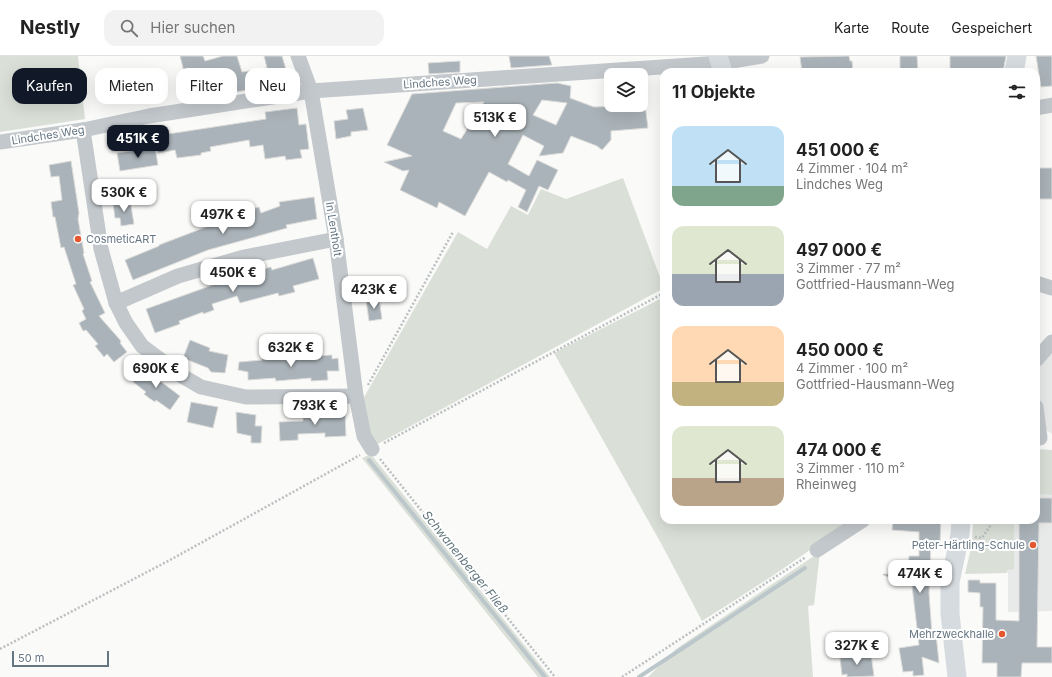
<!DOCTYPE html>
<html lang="de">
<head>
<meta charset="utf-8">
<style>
  :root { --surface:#fff; --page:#f2f2f2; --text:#222; --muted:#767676; --line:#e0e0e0; --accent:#111827 }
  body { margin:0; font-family:Inter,sans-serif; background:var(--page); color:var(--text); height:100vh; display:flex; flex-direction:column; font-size:15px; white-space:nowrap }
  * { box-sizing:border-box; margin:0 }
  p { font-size:13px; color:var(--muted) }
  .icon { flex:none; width:22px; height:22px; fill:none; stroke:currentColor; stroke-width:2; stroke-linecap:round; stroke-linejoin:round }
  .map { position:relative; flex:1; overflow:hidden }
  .details { position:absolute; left:660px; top:12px; width:380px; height:456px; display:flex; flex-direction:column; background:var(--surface); border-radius:12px; box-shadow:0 4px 16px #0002 }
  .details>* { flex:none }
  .guide { position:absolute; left:12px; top:12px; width:380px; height:36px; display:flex; gap:8px }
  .fabs { position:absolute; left:604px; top:12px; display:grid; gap:8px }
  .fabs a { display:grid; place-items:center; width:44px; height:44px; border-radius:8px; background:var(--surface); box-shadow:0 4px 16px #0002; font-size:20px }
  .scale { position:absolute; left:12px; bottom:10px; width:97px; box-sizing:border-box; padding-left:4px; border:2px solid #657683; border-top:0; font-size:11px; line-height:14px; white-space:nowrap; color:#657683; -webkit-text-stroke:3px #fff; paint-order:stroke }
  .price { position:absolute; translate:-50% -34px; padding:0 9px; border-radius:8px; background:#fff; color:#222; font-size:13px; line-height:26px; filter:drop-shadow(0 1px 2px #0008) }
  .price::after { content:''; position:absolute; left:50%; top:24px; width:12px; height:9px; margin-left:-6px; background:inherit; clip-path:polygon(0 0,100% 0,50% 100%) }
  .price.current { background:var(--accent); color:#fff }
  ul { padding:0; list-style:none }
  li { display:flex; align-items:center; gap:12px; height:100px; padding:0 12px }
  li span { display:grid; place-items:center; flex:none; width:112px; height:80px; border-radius:12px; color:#555 }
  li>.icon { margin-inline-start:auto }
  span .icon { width:48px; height:48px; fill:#fffc; stroke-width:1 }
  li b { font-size:17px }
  h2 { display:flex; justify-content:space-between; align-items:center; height:48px; padding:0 12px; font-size:17px }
  .pill { padding:0 14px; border-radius:12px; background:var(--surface); box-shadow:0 4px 16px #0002; font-size:14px; line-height:36px }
  .pill.current { background:var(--accent); color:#fff }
  header { display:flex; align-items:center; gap:24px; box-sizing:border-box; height:56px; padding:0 20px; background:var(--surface); border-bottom:1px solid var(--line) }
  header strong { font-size:19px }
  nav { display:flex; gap:22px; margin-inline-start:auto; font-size:14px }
  .search { width:280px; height:36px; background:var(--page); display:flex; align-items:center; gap:10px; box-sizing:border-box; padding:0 14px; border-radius:12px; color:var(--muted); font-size:15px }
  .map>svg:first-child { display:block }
  .built { fill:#e8e9e9 }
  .green { fill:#dadfd7 }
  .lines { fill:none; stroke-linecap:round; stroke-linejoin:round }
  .stream { stroke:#bbc7cb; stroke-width:4 }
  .building { fill:#aab3b9; stroke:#dcdcda; fill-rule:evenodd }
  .path { stroke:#bbbfc2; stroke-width:2.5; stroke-dasharray:2 2; stroke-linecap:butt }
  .minor { stroke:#c3c8cc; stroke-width:15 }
  .major { stroke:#d6dbdf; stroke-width:19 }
  .poi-dot { fill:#e4572e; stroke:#fff; stroke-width:1.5 }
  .labels { text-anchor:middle; stroke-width:4; stroke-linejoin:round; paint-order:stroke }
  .street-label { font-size:11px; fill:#657683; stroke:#fff }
  .poi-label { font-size:11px; fill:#657683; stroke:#fff; text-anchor:end }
  .water-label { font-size:12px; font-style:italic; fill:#60757c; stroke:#fff }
</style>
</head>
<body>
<header>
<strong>Nestly</strong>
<div class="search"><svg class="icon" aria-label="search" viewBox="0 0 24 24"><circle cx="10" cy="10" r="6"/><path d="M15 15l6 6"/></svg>Hier suchen</div>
<nav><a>Karte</a><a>Route</a><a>Gespeichert</a></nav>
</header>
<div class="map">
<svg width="1052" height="621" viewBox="0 0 1052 621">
  <rect width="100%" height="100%" fill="#fafaf8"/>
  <!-- built -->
  <g class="built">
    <polygon points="1052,292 1052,378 1044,372 1041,353 1036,342 1036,310"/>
    <polygon points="1036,438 1052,439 1052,555 1008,556 1008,513 1014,513 1014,464 1036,464"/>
  </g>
  <!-- green -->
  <g class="green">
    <polygon points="0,0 78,0 85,63 0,76"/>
    <polygon points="623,122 664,232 374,390 363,343 458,176 487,193 511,150 528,159 541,133 566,143"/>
    <path d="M664 241V464H850C803 501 753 533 702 565L662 489 554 297Z"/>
    <polygon points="1036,393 1052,394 1052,439 1036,438"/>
    <polygon points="369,399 373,401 550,621 538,621 362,402"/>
    <polygon points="973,464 1014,464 1014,513 1008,514 1007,517 965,518 972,488"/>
    <polygon points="820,496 814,549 808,550 813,621 648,621 676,593"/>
  </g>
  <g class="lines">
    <!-- stream -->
    <g class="stream">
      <polyline points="369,404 545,621"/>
      <polyline points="639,621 805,512"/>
    </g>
  </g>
  <!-- building -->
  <g class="building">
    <polygon points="180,0 203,0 205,5 223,0 237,0 242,16 267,12 264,0 282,0 290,27 230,37 223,14 186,24"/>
    <polygon points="509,0 549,0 552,9 511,12"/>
    <polygon points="849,0 850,5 852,5 853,16 818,16 818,14 802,16 800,1"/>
    <polygon points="900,0 917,0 918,15 900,16"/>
    <polygon points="950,0 1006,0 1003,16 950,16"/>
    <polygon points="1036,0 1052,0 1052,30 1041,31"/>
    <polygon points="460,5 460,16 429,18 428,7"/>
    <path d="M557 27 571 30 570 42 594 51 645 49 648 72 611 75V84L602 94 597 90 571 80 563 97 539 100 544 90 523 79 508 108 529 120 537 104 558 114 548 134 539 130 527 156 518 151 526 134 508 124 507 126 489 116 465 160 439 146 437 152 400 134 409 114 403 115 384 106 412 100 387 89 412 38ZM542 44 567 47 556 69 533 59ZM484 46 461 83 443 75 456 47Z"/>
    <polygon points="297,52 299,69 306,68 309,93 300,94 302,102 286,104 285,100 265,103 263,89 250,91 249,84 210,91 211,95 201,97 201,99 177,102 175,94 158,97 155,80 266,63 265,56"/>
    <polygon points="363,52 368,74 351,76 351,80 336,83 334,65 348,63 346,54"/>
    <polygon points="155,91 158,109 120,115 117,97"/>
    <polygon points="71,105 79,157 78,163 84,197 83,198 92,225 90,226 105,257 99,260 121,285 120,287 127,296 114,306 107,298 104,301 95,290 98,288 86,274 83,275 79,267 86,263 82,255 84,253 73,229 76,228 64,191 61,192 55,161 53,161 51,146 62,144 59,120 51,121 49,109"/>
    <rect x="1036" y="112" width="16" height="31"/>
    <polygon points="314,141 317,163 286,169 287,172 208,194 133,224 125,204 159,190 159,189 219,166 218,164 259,151 261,157 280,150 279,146"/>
    <polygon points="130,144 134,168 121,170 120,162 115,162 113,147"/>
    <polygon points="313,202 319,223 293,230 295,236 279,240 278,237 240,247 237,240 212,248 214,254 203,258 203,256 179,265 180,268 155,277 146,253 232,222 271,211 272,214"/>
    <polygon points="379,242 382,263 369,265 366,244"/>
    <polygon points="190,284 210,292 209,295 228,299 225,317 211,316 208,312 183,302"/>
    <polygon points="332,299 332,303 338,302 339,315 327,315 328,324 311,325 311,322 276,325 275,322 248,324 248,316 238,314 239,306 262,304 262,301 274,300 274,303"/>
    <polygon points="143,312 180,340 170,354 156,344 155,346 149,342 144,338 146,336 133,326"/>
    <polygon points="191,346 218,351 213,372 187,366"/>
    <polygon points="345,355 346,380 325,381 325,377 298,378 298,384 280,385 279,366 303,365 303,358"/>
    <polygon points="236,356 256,359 255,370 262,370 261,387 251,387 251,380 237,377"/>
    <polygon points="1036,442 1052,442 1052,467 1039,467 1037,591 1052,591 1052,607 1022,607 1021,621 997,621 997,607 982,607 983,551 980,551 980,537 968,536 968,524 980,524 980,527 996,527 996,564 1019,565 1019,464 1036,464"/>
    <polygon points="893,464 941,464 940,486 931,486 929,537 932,578 936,578 939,607 922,601 924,619 913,620 913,615 903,616 899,592 919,589 912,530 883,519 883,518 908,518 909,500 919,500 919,476 892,474"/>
    <polygon points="871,598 874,620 847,621 847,618 842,619 840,602"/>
  </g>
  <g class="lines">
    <!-- path -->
    <g class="path">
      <polyline points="368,329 453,176"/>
      <polyline points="384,387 664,237"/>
      <polyline points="380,403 555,621"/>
      <polyline points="975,481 982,482 994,464"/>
      <polyline points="0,593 170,504 360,399"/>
      <polyline points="622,621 806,501"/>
    </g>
    <!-- minor -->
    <g class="minor">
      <polyline points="298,0 311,35 336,183 356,340 364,380 372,393"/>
      <polyline points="1036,52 1052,49"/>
      <polyline points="83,74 101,193 116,247 126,267 142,290 182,320 201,331 246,341 356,340"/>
      <polyline points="0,86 83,74 149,60 311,35 720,7 762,0"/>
      <polyline points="1036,227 1052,232"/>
      <polyline points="116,247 178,220 244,201 336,183"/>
      <polyline points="1036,304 1052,286"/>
      <polyline points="1036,351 1040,382"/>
      <polyline points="817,494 863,464"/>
    </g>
    <!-- major -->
    <g class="major">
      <polyline points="718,0 723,16"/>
      <polyline points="1014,16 1017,0"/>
      <polyline points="957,621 950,558 950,526 960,479 961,464"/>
    </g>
  </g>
  <!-- markers -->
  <g class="poi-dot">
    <circle cx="78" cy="183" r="4"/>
    <circle cx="1033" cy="489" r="4"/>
    <circle cx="1002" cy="578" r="4"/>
  </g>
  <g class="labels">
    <!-- street labels -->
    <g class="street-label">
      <text transform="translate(440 26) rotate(-4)" y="4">Lindches Weg</text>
      <text transform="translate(48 79) rotate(-9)" y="4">Lindches Weg</text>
      <text transform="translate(334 173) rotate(81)" y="4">In Lentholt</text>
    </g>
    <!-- poi labels -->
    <g class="poi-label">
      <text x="86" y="187" text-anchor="start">CosmeticART</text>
      <text x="1025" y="493">Peter-Härtling-Schule</text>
      <text x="994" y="582">Mehrzweckhalle</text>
    </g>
    <!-- water labels -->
    <g class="water-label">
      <text transform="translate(465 506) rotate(51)" y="4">Schwanenberger Fließ</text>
    </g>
  </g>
</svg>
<div class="fabs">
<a><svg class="icon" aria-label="layers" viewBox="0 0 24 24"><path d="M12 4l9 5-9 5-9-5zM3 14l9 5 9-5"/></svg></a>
</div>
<div class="scale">50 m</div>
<b class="price" style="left:495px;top:82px">513K €</b>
<b class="price current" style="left:138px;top:103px">451K €</b>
<b class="price" style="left:124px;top:157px">530K €</b>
<b class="price" style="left:223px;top:179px">497K €</b>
<b class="price" style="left:233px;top:237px">450K €</b>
<b class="price" style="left:374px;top:254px">423K €</b>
<b class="price" style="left:291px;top:312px">632K €</b>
<b class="price" style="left:156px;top:333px">690K €</b>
<b class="price" style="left:315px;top:370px">793K €</b>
<b class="price" style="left:920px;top:538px">474K €</b>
<b class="price" style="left:857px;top:610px">327K €</b>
<div class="guide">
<a class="pill current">Kaufen</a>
<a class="pill">Mieten</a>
<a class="pill">Filter</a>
<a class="pill">Neu</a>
</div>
<section class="details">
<h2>11 Objekte<svg class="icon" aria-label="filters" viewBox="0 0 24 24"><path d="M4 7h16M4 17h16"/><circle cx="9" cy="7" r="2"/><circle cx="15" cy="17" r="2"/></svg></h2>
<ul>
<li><span style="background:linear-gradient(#bfe0f5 75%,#7fa58c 0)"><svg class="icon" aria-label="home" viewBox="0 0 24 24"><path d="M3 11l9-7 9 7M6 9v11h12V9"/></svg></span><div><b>451 000 €</b><p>4 Zimmer · 104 m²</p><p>Lindches Weg</p></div></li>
<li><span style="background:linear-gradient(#dfe7d0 60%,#9aa5b1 0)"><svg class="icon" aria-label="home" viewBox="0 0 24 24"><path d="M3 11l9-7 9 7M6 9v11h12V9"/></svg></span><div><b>497 000 €</b><p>3 Zimmer · 77 m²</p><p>Gottfried-Hausmann-Weg</p></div></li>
<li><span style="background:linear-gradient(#ffd9b3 70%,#c2b280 0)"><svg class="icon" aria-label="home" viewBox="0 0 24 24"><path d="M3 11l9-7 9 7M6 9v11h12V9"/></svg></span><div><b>450 000 €</b><p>4 Zimmer · 100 m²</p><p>Gottfried-Hausmann-Weg</p></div></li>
<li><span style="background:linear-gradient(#dfe7d0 65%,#b9a48a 0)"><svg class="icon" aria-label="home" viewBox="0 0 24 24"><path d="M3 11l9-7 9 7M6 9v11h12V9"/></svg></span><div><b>474 000 €</b><p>3 Zimmer · 110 m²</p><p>Rheinweg</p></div></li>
</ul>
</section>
</div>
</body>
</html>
